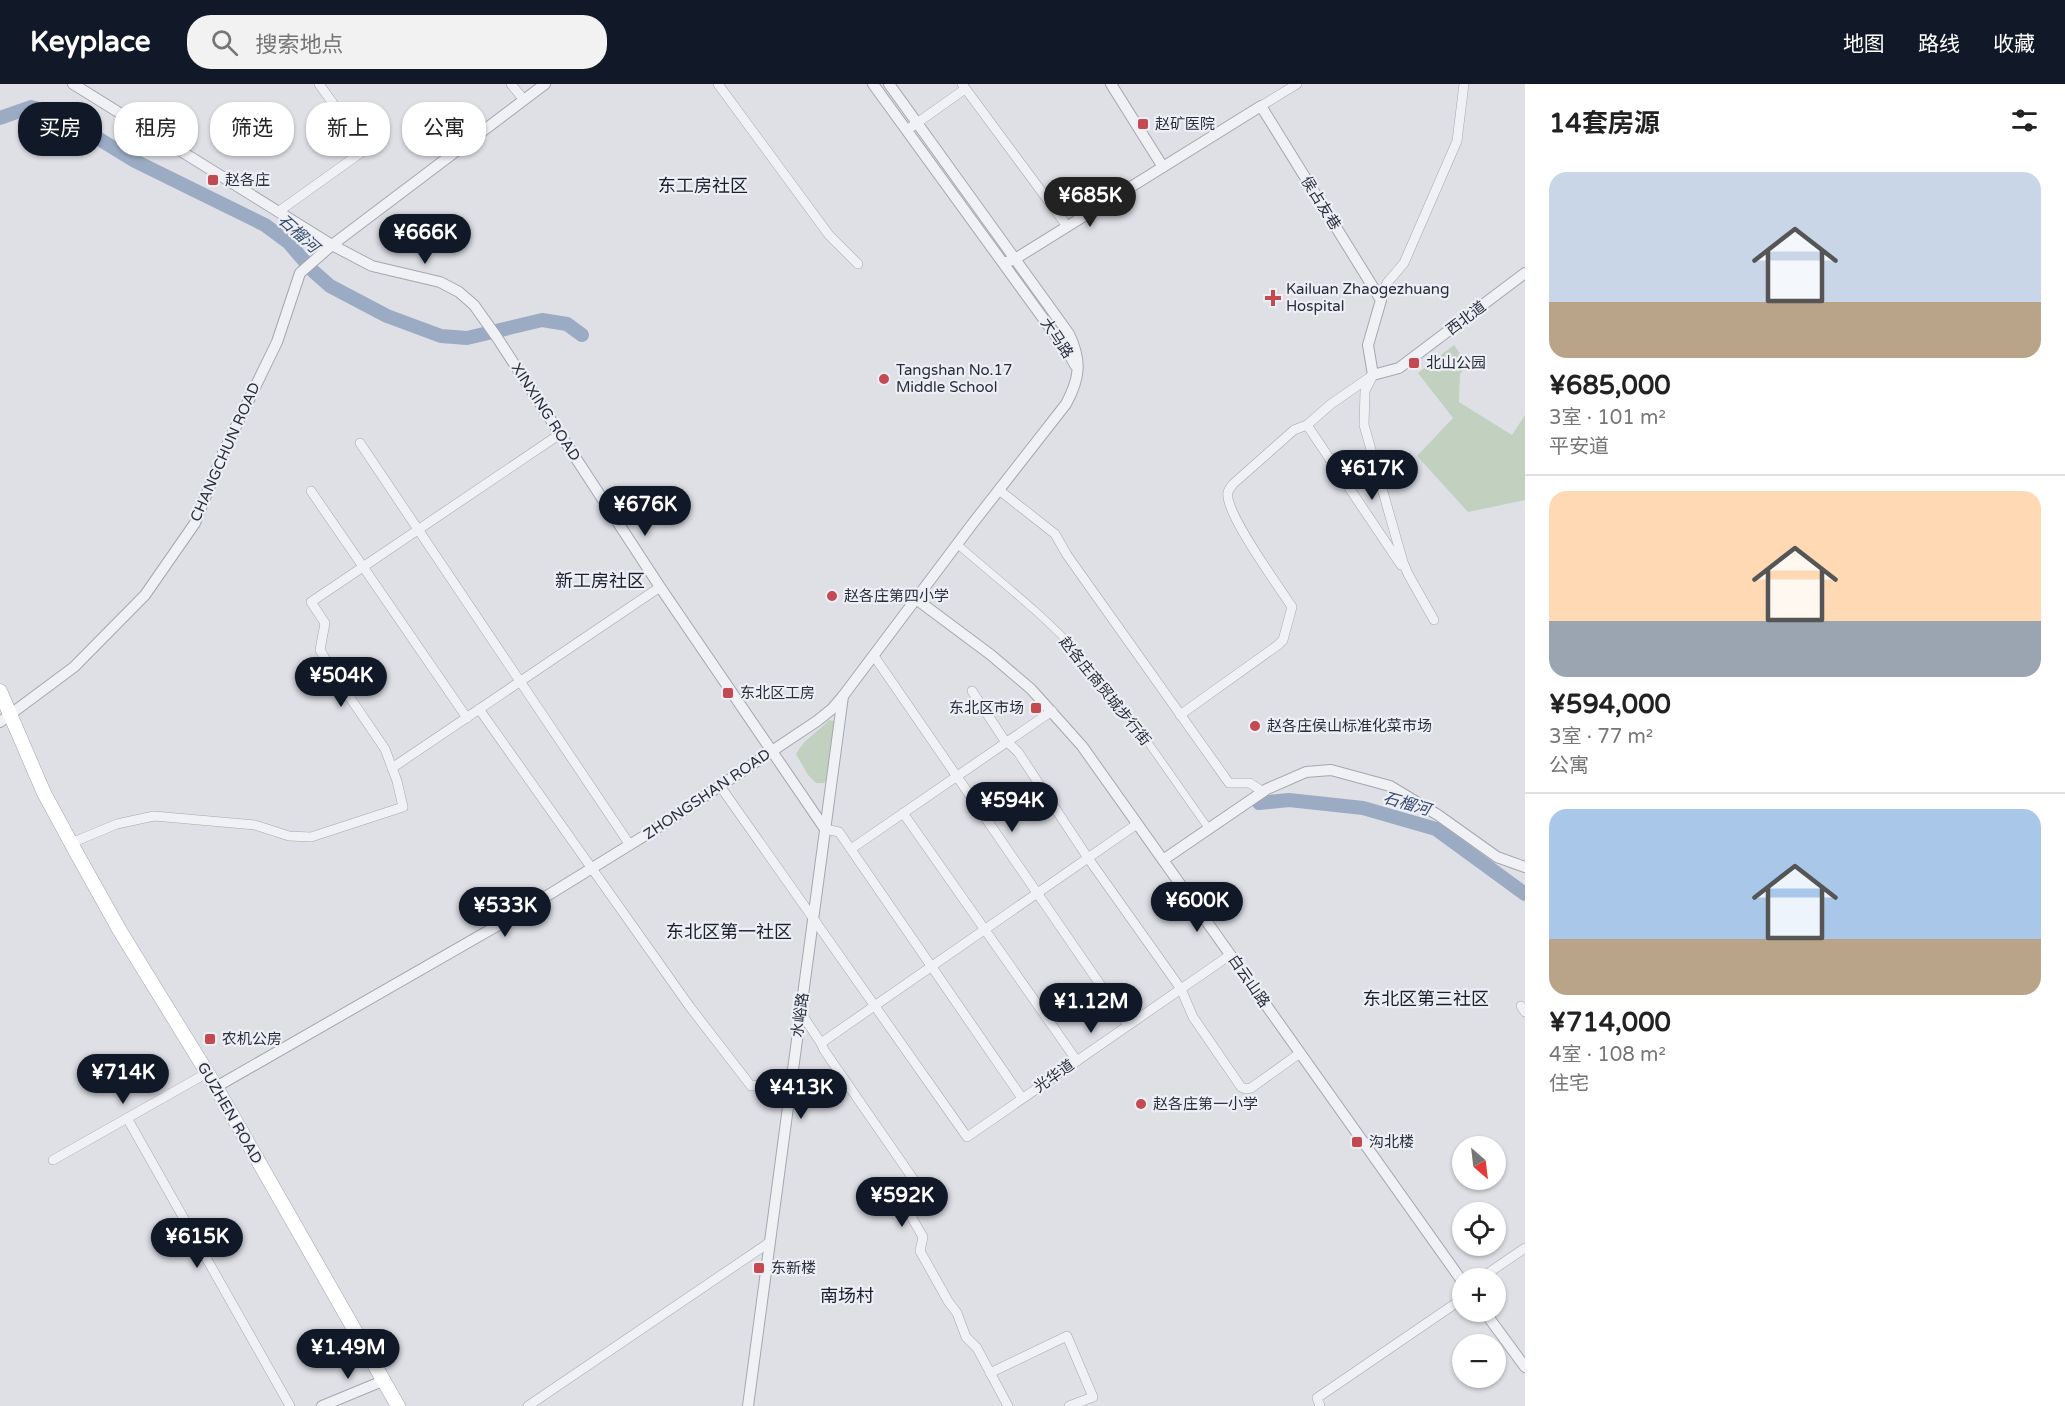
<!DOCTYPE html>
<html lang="zh">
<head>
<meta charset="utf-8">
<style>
  :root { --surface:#fff; --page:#f2f2f2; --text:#222; --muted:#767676; --line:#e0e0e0; --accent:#111827 }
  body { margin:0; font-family:"Varela Round","Noto Sans SC",sans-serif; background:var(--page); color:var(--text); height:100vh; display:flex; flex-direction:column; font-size:22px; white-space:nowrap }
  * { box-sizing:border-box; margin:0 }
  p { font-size:20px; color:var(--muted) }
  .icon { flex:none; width:33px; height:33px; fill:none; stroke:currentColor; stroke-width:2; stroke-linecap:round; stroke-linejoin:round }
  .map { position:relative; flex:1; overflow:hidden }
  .details { display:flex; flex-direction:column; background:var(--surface); width:540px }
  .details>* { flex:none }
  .guide { position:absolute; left:18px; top:18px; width:570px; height:54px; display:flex; gap:12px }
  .needle { width:39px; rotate:152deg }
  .buttons { position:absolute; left:1452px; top:1052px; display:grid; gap:12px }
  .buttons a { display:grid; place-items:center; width:54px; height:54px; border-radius:50%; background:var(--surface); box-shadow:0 2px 4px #0004; font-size:30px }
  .price { position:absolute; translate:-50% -51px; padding:0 14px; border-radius:21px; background:var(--accent); color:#fff; font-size:20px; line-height:39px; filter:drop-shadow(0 2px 3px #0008) }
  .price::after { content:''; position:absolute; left:50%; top:36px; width:18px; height:14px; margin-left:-9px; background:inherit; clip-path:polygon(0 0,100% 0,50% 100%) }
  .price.selected { background:#222; color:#fff }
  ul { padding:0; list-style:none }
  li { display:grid; align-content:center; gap:12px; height:318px; padding:0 24px }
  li+li { border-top:2px solid var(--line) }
  li span { display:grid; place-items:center; height:186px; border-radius:18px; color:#555 }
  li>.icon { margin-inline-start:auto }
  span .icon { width:108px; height:108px; fill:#fffc; stroke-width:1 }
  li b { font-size:26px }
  h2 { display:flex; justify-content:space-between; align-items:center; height:72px; padding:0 24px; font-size:26px }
  .chip { padding:0 21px; border-radius:24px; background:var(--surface); box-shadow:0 2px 4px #0004; font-size:21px; line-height:54px }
  .chip.selected { background:var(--accent); color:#fff }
  header { display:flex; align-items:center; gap:36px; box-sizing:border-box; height:84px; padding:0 30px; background:var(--accent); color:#fff }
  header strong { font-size:28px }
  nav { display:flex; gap:33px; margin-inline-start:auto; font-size:21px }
  .search { width:420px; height:54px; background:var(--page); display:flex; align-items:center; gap:15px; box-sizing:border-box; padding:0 21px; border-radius:24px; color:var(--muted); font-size:22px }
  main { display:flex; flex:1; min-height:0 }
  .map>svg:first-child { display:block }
  .green { fill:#c2d0bf }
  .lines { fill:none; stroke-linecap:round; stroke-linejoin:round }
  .river { stroke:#9babc4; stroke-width:14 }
  .pedestrian-casing { stroke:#a4a7b0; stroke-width:8 }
  .minor-casing { stroke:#a4a7b0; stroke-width:10 }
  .tertiary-casing { stroke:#a4a7b0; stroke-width:12 }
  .primary-casing { stroke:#9ea4b1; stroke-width:15 }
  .pedestrian { stroke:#f0f1f5; stroke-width:7 }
  .minor { stroke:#f0f1f5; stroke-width:9 }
  .tertiary { stroke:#f0f1f5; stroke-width:10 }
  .primary { stroke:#fff; stroke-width:14 }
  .poi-dot { fill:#c44a51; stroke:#edeff4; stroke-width:2 }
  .labels { text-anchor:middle; stroke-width:4.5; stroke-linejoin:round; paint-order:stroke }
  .poi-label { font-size:15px; fill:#282d3c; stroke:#edeff4; text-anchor:start }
  .street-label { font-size:15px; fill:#282d3c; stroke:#edeff4 }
  .water-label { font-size:16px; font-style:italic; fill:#35496d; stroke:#edeff4 }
  .quarter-label { font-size:18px; fill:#1a1f2d; stroke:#edeff4 }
</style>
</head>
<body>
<header>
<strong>Keyplace</strong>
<div class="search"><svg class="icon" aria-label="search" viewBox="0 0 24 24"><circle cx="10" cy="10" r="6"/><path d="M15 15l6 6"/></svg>搜索地点</div>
<nav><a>地图</a><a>路线</a><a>收藏</a></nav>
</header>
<main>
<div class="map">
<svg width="1525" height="1322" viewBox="0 0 1525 1322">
  <rect width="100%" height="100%" fill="#dee0e6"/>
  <!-- green -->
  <g class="green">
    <polygon points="1454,261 1468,281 1460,290 1459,318 1512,351 1525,331 1525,416 1468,428 1417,372 1453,334 1418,289"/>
    <path d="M829 636 834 637 827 695 824 699H816L808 691 796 670C804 655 818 648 829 636Z"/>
  </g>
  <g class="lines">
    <!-- river -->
    <g class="river">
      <polyline points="0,34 31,23 49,28 73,39 135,77 265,141 288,158 313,187 330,202 387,232 441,252 467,254 542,236 567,240 582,251"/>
      <polyline points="1259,719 1289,716 1363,724 1436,745 1525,810"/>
    </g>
    <!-- pedestrian casing -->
    <g class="pedestrian-casing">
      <path id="pedestrian" d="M957 460C997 495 1041 528 1077 568 1126 623 1166 685 1209 745"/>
    </g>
    <!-- minor casing -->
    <g class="minor-casing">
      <g id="minor">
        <polyline points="511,0 524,16"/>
        <polyline points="718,0 829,151 858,180"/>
        <polyline points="962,0 1067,142"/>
        <polyline points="1261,22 1297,0"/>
        <polyline points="907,46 965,5"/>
        <polyline points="278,128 366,65 319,0"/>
        <polyline points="1381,216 1387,199 1404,179 1457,57 1464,0"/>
        <polyline points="1372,293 1365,307 1364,341 1403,478 1408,490 1434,536"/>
        <polyline points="1307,341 1401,481"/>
        <polyline points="360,359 630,761"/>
        <polyline points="999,406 1055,450 1067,471 1229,699 1250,699 1263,708"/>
        <polyline points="311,407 467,634"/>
        <polyline points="874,572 1128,941"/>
        <polyline points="972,607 1003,654 1018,668 1088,774 1181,905 1193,933 1241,1003 1246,1005 1251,1004 1300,969"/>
        <polyline points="479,625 690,923 751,1002 792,998"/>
        <path d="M1180 631 1278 561 1283 556 1292 523C1280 504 1223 427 1228 408 1229 405 1231 403 1233 400L1294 346 1307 341 1331 320 1373 291"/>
        <polyline points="392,684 660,503"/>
        <polyline points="720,702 967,1053 1230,871"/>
        <polyline points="903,729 1077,977"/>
        <polyline points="825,745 839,748 1022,1014"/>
        <polyline points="71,759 117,740 154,732 255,741 289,752 311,753 403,723 397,697 385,665 338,596 320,566 325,539 311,518 560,350"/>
        <polyline points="851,765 1052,627"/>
        <polyline points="1521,922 1525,928"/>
        <polyline points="801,929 821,959 1137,740"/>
        <polyline points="821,959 824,966 916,1099 912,1134 923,1153 920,1167 948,1217 957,1229 966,1253 977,1264 1008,1322"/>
        <polyline points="127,1034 290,1322"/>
        <polyline points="53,1076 207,989"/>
        <polyline points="1481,1194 1525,1164"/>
        <polyline points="990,1289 1067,1252 1093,1313 1069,1322"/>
        <polyline points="528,1322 770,1158"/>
        <polyline points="1320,1322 1317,1314 1462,1215"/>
      </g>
    </g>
    <!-- tertiary casing -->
    <g class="tertiary-casing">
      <g id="tertiary">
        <polyline points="73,0 332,161 372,182 440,198 459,208 474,221 496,252 660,503 825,745"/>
        <polyline points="873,0 1069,270 1075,281"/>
        <polyline points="1111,0 1163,83"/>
        <polyline points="1004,179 1015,175 1261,22 1381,216 1368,261 1373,291 1399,284 1525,189"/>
        <polyline points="916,515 991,571 1031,605 1082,662 1462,1197"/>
        <polyline points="0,638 74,583 145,511 195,439 223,369 277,258 300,189 332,161 545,0"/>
        <polyline points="1163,776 1267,705 1306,688 1331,686 1390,702 1438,731 1497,773 1525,783"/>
        <path d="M216 1003 516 831 657 744 817 637 832 625 843 612 973 439 1066 320C1080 294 1082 277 1069 250L889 0"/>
        <polyline points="1484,1227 1525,1283"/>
        <polyline points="322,1322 385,1296"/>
        <polyline points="748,1322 843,612"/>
      </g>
    </g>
    <!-- primary casing -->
    <g class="primary-casing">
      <polyline id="primary" points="0,607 44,709 77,770 120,847 216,1003 398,1322"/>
    </g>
    <!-- pedestrian -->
    <use href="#pedestrian" class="pedestrian"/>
    <!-- minor -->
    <use href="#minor" class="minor"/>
    <!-- tertiary -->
    <use href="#tertiary" class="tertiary"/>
    <!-- primary -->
    <use href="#primary" class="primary"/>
  </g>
  <!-- markers -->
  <g class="poi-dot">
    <rect x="1137" y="34" width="12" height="12" rx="3"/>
    <rect x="207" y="90" width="12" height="12" rx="3"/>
    <path d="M1270 205h6v6h6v6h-6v6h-6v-6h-6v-6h6z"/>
    <rect x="1408" y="273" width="12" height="12" rx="3"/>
    <circle cx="884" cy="295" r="6"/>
    <circle cx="832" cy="512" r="6"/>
    <rect x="722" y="603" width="12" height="12" rx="3"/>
    <rect x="1030" y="618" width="12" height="12" rx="3"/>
    <circle cx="1255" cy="642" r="6"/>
    <rect x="204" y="949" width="12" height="12" rx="3"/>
    <circle cx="1141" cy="1020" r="6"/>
    <rect x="1351" y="1052" width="12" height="12" rx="3"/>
    <rect x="753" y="1178" width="12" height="12" rx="3"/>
  </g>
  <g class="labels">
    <!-- poi labels -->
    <g class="poi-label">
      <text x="1155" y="45">赵矿医院</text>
      <text x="225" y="101">赵各庄</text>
      <text x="1286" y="210">Kailuan Zhaogezhuang<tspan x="1286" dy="17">Hospital</tspan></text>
      <text x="1426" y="284">北山公园</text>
      <text x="896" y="291">Tangshan No.17<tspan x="896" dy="17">Middle School</tspan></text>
      <text x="844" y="517">赵各庄第四小学</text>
      <text x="740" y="614">东北区工房</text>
      <text x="1024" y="629" text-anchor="end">东北区市场</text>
      <text x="1267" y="647">赵各庄侯山标准化菜市场</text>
      <text x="222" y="960">农机公房</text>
      <text x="1153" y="1025">赵各庄第一小学</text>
      <text x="1369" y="1063">沟北楼</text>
      <text x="771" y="1189">东新楼</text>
    </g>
    <!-- street labels -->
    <g class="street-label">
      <text transform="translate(1321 119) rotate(58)" y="5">侯占友巷</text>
      <text transform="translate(1466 234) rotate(-37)" y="5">西北道</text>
      <text transform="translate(1057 254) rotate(56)" y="5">大马路</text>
      <text transform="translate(546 328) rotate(57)" y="5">XINXING ROAD</text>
      <text transform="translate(225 368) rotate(-66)" y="5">CHANGCHUN ROAD</text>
      <text transform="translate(1105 607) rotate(51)" y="5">赵各庄商贸城步行街</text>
      <text transform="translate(707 710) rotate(-34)" y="5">ZHONGSHAN ROAD</text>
      <text transform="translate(1249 897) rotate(55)" y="5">白云山路</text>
      <text transform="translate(800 931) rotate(-82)" y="5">水峪路</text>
      <text transform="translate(1054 992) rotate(-35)" y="5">光华道</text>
      <text transform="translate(230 1029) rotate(60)" y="5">GUZHEN ROAD</text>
    </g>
    <!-- water labels -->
    <g class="water-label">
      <text transform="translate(299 149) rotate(42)" y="6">石榴河</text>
      <text transform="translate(1407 719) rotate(16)" y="6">石榴河</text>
    </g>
    <!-- quarter labels -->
    <g class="quarter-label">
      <text x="703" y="108">东工房社区</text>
      <text x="600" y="503">新工房社区</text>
      <text x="729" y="854">东北区第一社区</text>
      <text x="1426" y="921">东北区第三社区</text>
      <text x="847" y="1218">南场村</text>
    </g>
  </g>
</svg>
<div class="buttons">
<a><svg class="needle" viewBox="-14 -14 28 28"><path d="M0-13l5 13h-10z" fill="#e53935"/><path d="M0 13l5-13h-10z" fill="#767676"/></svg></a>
<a><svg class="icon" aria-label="locate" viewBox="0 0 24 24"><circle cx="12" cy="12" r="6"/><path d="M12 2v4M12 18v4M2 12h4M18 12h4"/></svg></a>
<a>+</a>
<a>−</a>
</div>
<b class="price selected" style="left:1090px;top:144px">¥685K</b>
<b class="price" style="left:425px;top:181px">¥666K</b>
<b class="price" style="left:1372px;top:417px">¥617K</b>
<b class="price" style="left:645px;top:453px">¥676K</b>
<b class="price" style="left:341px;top:624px">¥504K</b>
<b class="price" style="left:1012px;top:749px">¥594K</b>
<b class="price" style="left:1197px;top:849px">¥600K</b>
<b class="price" style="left:505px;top:854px">¥533K</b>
<b class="price" style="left:1091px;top:950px">¥1.12M</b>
<b class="price" style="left:123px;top:1021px">¥714K</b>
<b class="price" style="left:801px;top:1036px">¥413K</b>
<b class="price" style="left:902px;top:1144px">¥592K</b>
<b class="price" style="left:197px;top:1185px">¥615K</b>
<b class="price" style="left:348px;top:1296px">¥1.49M</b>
<div class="guide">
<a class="chip selected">买房</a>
<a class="chip">租房</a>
<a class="chip">筛选</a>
<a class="chip">新上</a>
<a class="chip">公寓</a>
</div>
</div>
<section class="details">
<h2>14套房源<svg class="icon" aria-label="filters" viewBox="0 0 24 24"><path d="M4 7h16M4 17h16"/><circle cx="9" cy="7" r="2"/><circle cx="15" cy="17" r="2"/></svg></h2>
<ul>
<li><span style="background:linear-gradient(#c9d6e8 70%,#b9a48a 0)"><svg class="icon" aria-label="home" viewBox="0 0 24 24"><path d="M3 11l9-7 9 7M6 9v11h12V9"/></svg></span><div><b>¥685,000</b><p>3室 · 101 m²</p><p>平安道</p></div></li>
<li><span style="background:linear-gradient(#ffd9b3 70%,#9aa5b1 0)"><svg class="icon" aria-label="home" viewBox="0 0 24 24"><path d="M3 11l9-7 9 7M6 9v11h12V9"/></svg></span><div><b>¥594,000</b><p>3室 · 77 m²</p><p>公寓</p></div></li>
<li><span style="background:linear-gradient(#a9c7e8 70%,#b9a48a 0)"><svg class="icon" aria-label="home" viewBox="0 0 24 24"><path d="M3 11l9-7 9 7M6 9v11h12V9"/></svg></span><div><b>¥714,000</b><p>4室 · 108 m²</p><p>住宅</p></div></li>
</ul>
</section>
</main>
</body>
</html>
